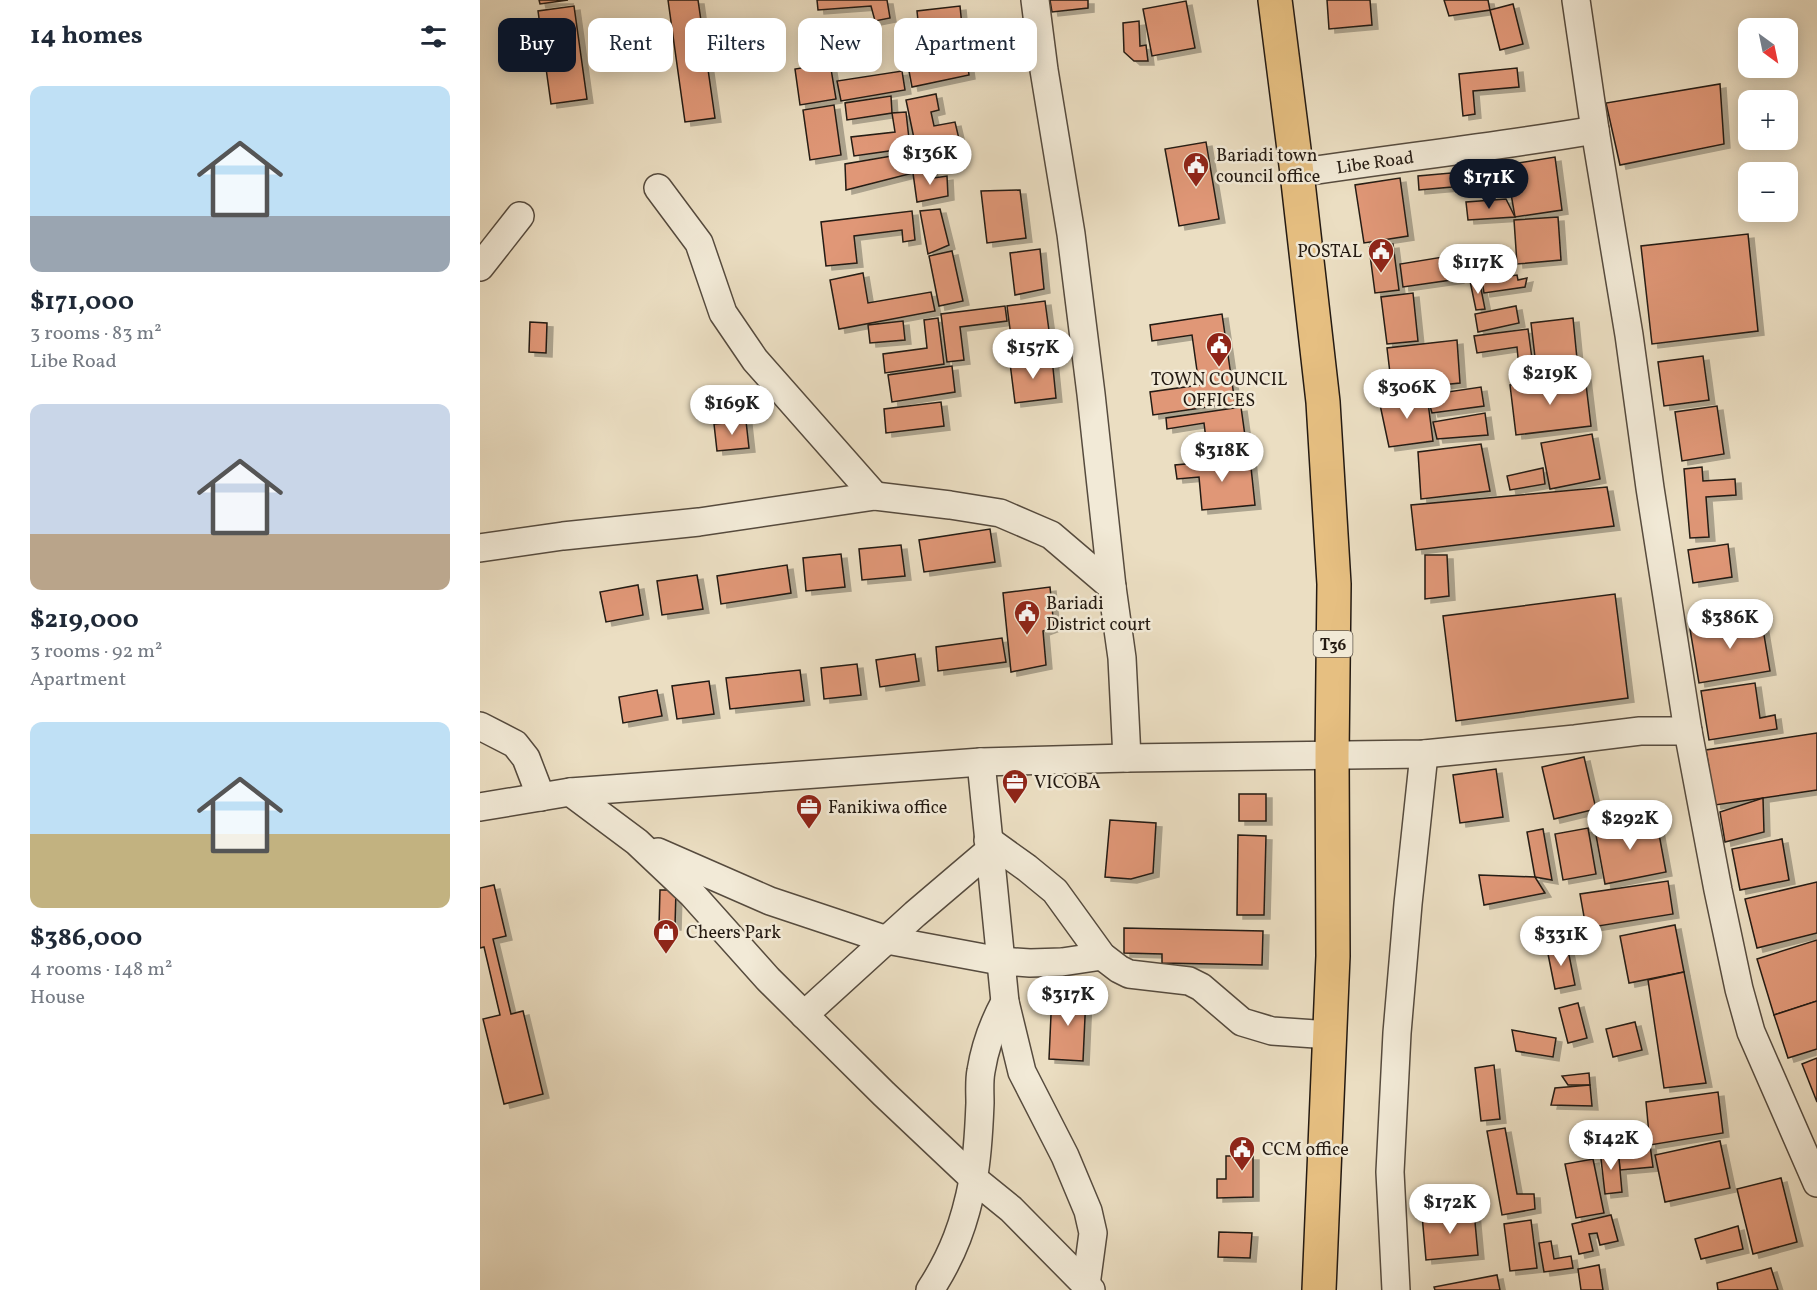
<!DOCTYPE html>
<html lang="en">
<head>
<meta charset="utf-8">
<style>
  :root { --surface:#fff; --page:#f6f6f7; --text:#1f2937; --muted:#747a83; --accent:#111827 }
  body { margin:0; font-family:Vollkorn,serif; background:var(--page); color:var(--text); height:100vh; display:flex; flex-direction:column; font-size:22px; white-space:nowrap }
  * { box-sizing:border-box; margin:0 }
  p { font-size:20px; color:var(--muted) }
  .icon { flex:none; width:33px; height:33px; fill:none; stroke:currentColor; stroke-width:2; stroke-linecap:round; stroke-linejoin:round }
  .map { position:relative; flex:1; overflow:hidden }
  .details { display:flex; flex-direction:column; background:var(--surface); width:480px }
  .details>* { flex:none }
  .banner { position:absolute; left:18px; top:18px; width:570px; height:54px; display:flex; gap:12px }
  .needle { width:39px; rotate:147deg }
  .buttons { position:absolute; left:1258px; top:18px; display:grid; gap:12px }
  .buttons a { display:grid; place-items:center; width:60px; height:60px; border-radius:12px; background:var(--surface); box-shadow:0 3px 15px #0003; font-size:30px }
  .price { position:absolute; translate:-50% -51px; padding:0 14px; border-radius:21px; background:#fff; color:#222; font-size:20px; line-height:39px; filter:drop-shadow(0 2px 3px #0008) }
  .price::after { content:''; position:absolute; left:50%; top:36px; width:18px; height:14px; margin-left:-9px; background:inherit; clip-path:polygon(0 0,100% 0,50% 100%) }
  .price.active { background:var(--accent); color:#fff }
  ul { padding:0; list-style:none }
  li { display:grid; align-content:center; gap:12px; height:318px; padding:0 30px }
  li span { display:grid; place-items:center; height:186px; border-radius:12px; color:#555 }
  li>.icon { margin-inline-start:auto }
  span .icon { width:108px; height:108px; fill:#fffc; stroke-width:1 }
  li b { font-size:26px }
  h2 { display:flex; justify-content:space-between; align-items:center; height:72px; padding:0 30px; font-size:26px }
  .pill { padding:0 21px; border-radius:12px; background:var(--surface); box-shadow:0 3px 15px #0003; font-size:21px; line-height:54px }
  .pill.active { background:var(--accent); color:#fff }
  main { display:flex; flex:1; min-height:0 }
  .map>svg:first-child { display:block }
  .building { fill:#e09777; stroke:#241a12; stroke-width:1.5; filter:url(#shadow) }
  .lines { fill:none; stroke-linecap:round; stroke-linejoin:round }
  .minor-casing { stroke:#564b3e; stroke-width:30 }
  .highway-casing { stroke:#241a12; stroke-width:36 }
  .minor { stroke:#f2ead7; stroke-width:27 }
  .highway { stroke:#e6bf81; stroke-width:33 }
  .labels { text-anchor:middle; stroke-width:5; stroke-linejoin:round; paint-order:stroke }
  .shield { fill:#f2ead7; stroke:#62584d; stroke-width:1.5 }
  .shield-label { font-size:16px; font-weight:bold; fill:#241a12 }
  .poi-label { font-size:18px; fill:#241a12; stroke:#f2ead7; text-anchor:start }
  .street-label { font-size:18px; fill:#241a12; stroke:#f2ead7 }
</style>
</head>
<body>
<main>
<section class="details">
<h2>14 homes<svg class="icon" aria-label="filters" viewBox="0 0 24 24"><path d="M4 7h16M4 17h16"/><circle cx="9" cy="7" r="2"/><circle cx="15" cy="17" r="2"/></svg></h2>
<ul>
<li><span style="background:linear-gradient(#bfe0f5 70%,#9aa5b1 0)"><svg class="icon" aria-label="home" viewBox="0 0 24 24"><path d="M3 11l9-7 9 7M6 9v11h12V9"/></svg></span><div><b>$171,000</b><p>3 rooms · 83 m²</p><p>Libe Road</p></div></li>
<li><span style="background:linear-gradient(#c9d6e8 70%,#b9a48a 0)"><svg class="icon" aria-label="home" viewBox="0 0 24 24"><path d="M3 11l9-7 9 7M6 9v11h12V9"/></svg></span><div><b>$219,000</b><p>3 rooms · 92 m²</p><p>Apartment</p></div></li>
<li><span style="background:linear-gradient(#bfe0f5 60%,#c2b280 0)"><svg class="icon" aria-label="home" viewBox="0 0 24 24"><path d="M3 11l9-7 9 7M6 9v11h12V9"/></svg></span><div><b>$386,000</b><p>4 rooms · 148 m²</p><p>House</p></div></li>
</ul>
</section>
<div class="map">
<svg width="1337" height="1290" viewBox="0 0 1337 1290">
  <defs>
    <filter id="shadow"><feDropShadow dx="6" dy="4" stdDeviation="0" flood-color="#0004"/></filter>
  </defs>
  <rect width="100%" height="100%" fill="#ebdec2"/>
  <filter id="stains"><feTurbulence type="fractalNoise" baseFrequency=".00333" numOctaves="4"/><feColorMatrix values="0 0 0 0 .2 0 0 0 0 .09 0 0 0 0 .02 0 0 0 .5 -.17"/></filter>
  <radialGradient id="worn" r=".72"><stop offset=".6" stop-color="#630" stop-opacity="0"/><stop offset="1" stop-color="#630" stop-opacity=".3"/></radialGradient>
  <!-- building -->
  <g class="building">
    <polygon points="59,0 88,0 60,4"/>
    <polygon points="188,0 218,0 235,118 205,122"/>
    <polygon points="337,0 407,0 410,18 395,21 391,6 338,10"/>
    <polygon points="570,0 608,0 608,8 572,12"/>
    <polygon points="847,0 890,0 892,25 849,29"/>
    <polygon points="964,0 1008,0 1010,10 969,16"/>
    <polygon points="706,1 715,48 672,56 663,9"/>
    <polygon points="1033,4 1043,44 1020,50 1010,10"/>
    <polygon points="94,6 107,99 71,104 58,11"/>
    <polygon points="480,6 482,26 439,31 437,11"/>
    <polygon points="659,21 660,46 666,45 668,61 654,61 644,52 643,23"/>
    <polygon points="493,30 496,52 435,61 432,38"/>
    <polygon points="487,61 489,75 432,87 429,71"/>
    <polygon points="350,63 356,99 320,105 315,69"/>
    <polygon points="1037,68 1039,87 993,91 995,114 983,116 979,74"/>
    <polygon points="422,71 425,90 361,101 357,81"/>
    <polygon points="1240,84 1244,144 1140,165 1126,103"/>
    <polygon points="456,94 459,110 451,112 454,126 475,122 479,139 436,148 426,100"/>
    <polygon points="411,96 412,113 367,120 365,103"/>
    <polygon points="354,105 361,155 330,160 323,110"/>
    <polygon points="426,112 430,148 374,156 371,137 415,132 412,113"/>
    <polygon points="726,142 739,219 699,226 685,149"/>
    <polygon points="429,153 433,173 366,190 365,164"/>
    <polygon points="1075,157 1082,210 1035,217 1026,165"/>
    <polygon points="1026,165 1028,179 983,184 985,170"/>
    <polygon points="451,170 454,178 467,176 468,196 437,202 433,173"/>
    <polygon points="971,173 972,187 939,190 938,176"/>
    <polygon points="920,178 928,236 884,243 875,185"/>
    <polygon points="540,190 546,238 507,243 501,191"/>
    <polygon points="1026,199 1035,217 988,220 986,202"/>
    <polygon points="460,209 469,245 448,254 440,211"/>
    <polygon points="432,211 435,240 423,242 422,230 374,236 377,263 346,266 341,222"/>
    <polygon points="1078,217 1081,260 1037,264 1034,220"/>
    <polygon points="1268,234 1278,331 1172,344 1161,246"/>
    <polygon points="913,244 919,290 895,293 889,247"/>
    <polygon points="560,249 564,289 535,295 530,253"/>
    <polygon points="472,251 483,301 459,306 449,256"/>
    <polygon points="975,255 978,279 923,287 920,264"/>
    <polygon points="383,273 388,303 451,292 455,311 359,329 350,280"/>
    <polygon points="1037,275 1038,280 1047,278 1045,287 1004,293 1002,280"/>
    <polygon points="999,279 1005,309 996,310 990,281"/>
    <polygon points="933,293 938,341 907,344 901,297"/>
    <polygon points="565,301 570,338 532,344 527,306"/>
    <polygon points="525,306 527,321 480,327 484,360 467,362 461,314"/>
    <polygon points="1036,306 1039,323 998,332 995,314"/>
    <polygon points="742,314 755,403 673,415 670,392 719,385 712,335 672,341 670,325"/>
    <polygon points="458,318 464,364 405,373 403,354 447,348 444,320"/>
    <polygon points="1093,318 1098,369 1057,374 1051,323"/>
    <polygon points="423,321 425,340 390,343 388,325"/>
    <polygon points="50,322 67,323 66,353 49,352"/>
    <polygon points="1048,329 1053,366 1039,368 1037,347 997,353 994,336"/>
    <polygon points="977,340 980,383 912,390 907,348"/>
    <polygon points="1223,356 1229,400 1184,406 1178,362"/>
    <polygon points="572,358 576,398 535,403 530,363"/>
    <polygon points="472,366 475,392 412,402 408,375"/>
    <polygon points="1105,376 1111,426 1036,435 1030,385"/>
    <polygon points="1001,387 1004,406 952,413 947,395"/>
    <polygon points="947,395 953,441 909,447 899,400"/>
    <polygon points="461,402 464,426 406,433 404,409"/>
    <polygon points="1237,406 1244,454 1202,461 1195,412"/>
    <polygon points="761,407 767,450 770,458 728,456 724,423 687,429 686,418"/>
    <polygon points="1005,413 1008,435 957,439 953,422"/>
    <polygon points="266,421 269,448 237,451 234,424"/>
    <polygon points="1112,434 1120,479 1070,489 1061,443"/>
    <polygon points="1001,444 1010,491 941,499 938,452"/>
    <polygon points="770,458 775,505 722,510 719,477 697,479 695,465"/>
    <polygon points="1222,467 1223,481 1255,479 1256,495 1226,497 1229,537 1210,538 1204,469"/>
    <polygon points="1063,468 1065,484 1030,490 1027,476"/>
    <polygon points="1127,487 1134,526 936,550 931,505"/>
    <polygon points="510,529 515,562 444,572 439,540"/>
    <polygon points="1248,544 1252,577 1213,583 1208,550"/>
    <polygon points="421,545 425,576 382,580 379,549"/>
    <polygon points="361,554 365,587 326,591 323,558"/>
    <polygon points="945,555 967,555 969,596 945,599"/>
    <polygon points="307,565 311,593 241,604 237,576"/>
    <polygon points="217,575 223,609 182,615 177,581"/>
    <polygon points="158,585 163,615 126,622 120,592"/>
    <polygon points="570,587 574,627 563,631 566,665 531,672 523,593"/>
    <polygon points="1135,594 1148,698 976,721 963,616"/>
    <polygon points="1281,617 1290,671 1219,683 1210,629"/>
    <polygon points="522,638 526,662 458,671 456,647"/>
    <polygon points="435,654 439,681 400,687 396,660"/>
    <polygon points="377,664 381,695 344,699 341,668"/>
    <polygon points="320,670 324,701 250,709 246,678"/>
    <polygon points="229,681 234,714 197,719 192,686"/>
    <polygon points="1275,683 1280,718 1295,715 1297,729 1229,740 1221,691"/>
    <polygon points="177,690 182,716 143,723 139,697"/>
    <polygon points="1337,733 1337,790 1235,805 1226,750"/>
    <polygon points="1104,757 1116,809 1074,819 1062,767"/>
    <polygon points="1016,769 1023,817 980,823 973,775"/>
    <rect x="759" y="794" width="27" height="27"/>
    <polygon points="1283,798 1284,832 1245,842 1240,812"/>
    <polygon points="1176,818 1186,872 1125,884 1115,830"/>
    <polygon points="630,820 676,823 673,873 651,879 625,877"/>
    <polygon points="1108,828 1116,874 1083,880 1075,834"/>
    <polygon points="1063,829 1072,880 1055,877 1047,832"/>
    <polygon points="758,835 786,836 784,915 757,915"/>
    <polygon points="1302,839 1309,880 1260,890 1252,849"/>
    <polygon points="999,875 1055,877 1065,893 1004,905"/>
    <polygon points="1188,881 1193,914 1106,928 1100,894"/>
    <polygon points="1337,882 1337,933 1277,948 1265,899"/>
    <polygon points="14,885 26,936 13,939 31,1014 43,1011 63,1094 24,1104 3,1019 20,1015 4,947 0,948 0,888"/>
    <polygon points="180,890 196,890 195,926 179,926"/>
    <polygon points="1195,925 1204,972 1149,983 1140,936"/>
    <polygon points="644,928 783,931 782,965 682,963 682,954 644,953"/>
    <polygon points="1337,940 1337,1001 1294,1015 1277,959"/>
    <polygon points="1087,945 1095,985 1075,989 1067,949"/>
    <polygon points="1204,972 1226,1083 1184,1088 1168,980"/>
    <polygon points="572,993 606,995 603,1061 569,1059"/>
    <polygon points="1337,1001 1337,1049 1308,1058 1294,1015"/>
    <polygon points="1098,1003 1107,1038 1088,1043 1079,1008"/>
    <polygon points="1155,1022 1162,1050 1133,1057 1126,1029"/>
    <polygon points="1032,1030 1076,1038 1073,1057 1036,1051"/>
    <polygon points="1337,1058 1337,1102 1322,1064"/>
    <polygon points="1014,1065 1020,1119 1001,1121 995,1068"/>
    <polygon points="1109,1073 1110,1085 1088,1085 1082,1076"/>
    <polygon points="1110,1085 1112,1106 1071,1105 1075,1088"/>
    <polygon points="1238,1092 1243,1133 1170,1145 1166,1102"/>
    <polygon points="1025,1128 1037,1194 1054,1194 1055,1209 1022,1215 1007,1131"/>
    <polygon points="1119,1136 1120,1150 1108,1151 1106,1138"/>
    <polygon points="1240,1141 1250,1188 1185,1202 1175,1155"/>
    <polygon points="1170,1145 1173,1167 1140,1170 1138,1148"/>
    <polygon points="1138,1148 1142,1192 1125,1194 1120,1150"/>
    <polygon points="746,1156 773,1156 773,1197 737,1198 737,1179 746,1179"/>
    <polygon points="1113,1159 1124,1213 1096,1218 1085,1164"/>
    <polygon points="1301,1178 1317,1242 1273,1254 1257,1189"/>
    <polygon points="994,1211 998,1255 946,1260 942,1215"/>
    <polygon points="1131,1215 1138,1241 1120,1245 1117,1233 1109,1234 1113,1251 1099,1254 1092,1224"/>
    <polygon points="1051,1220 1057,1268 1030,1271 1024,1224"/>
    <polygon points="1258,1226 1263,1249 1221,1259 1215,1239"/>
    <polygon points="739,1232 772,1233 770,1258 738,1257"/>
    <polygon points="1071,1241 1074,1259 1091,1256 1093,1268 1064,1272 1059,1243"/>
    <polygon points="1119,1265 1123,1290 1101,1290 1098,1269"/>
    <polygon points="1291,1268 1298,1290 1238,1290 1237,1283"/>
    <polygon points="1017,1275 1020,1290 955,1290 954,1287"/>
  </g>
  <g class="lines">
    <!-- minor casing -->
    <g class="minor-casing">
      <g id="minor">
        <polyline points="555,0 564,70 591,234 611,394 632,587 642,658 647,758"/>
        <polyline points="1096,0 1115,130 1149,335 1170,488 1208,731 1238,890 1259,989 1271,1032 1337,1183"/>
        <path d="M817 173C916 158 1016 147 1115 130"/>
        <polyline points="178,188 219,243 243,313 275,360 395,496"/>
        <polyline points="0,267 40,216"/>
        <polyline points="0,548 83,536 219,522 395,496 470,505 520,513 571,535 632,587"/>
        <polyline points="0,726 35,744 46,758 61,797"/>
        <polyline points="501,762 525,1002 542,1072 585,1156 608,1211 613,1233 606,1285"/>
        <polyline points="90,792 157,842 212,894 288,979 404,1094 494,1179 531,1209 611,1290"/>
        <polyline points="0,807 90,792 501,762 647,758 944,754 1095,739 1160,731 1208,731"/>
        <polyline points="508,840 547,868 575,891 622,956 639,969 649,974 709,981 721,987 762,1022 792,1031 850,1035"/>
        <polyline points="178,852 290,901 407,940 520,961 550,963 582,962 622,956"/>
        <polyline points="324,1015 435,914 509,851"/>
        <path d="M450 1290C473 1255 485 1222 493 1180 498 1155 499 1128 500 1103 500 1092 499 1081 501 1071 505 1046 513 1024 525 1002"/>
        <polyline points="916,1290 910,1172 917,1033 928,904 944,754"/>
      </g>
    </g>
    <!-- highway casing -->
    <g class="highway-casing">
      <polyline id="highway" points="795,0 817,173 843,402 854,584 852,755 853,956 839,1290"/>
    </g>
    <!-- minor -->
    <use href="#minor" class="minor"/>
    <!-- highway -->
    <use href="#highway" class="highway"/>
  </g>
  <!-- icons -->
  <defs>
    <g id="civic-pin" transform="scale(1.35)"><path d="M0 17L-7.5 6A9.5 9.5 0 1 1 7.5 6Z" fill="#8f2418" stroke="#f2ead7"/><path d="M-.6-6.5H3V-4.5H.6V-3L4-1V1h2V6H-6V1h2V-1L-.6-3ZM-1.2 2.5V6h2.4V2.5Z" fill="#fff"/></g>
    <g id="office-pin" transform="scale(1.35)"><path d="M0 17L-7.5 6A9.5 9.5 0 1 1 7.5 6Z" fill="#8f2418" stroke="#f2ead7"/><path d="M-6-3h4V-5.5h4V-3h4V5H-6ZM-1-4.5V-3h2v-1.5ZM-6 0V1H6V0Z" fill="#fff"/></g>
    <g id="shop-pin" transform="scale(1.35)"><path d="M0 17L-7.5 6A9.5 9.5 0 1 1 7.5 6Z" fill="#8f2418" stroke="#f2ead7"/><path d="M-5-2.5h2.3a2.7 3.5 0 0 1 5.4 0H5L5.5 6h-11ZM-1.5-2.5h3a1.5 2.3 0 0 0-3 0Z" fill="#fff"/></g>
  </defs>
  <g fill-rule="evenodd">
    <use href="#civic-pin" x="716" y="165"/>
    <use href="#civic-pin" x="901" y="251"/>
    <use href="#civic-pin" x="739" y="345"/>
    <use href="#civic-pin" x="547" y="613"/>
    <use href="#office-pin" x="535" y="782"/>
    <use href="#office-pin" x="329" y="807"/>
    <use href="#shop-pin" x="186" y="932"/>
    <use href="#civic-pin" x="762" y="1149"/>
  </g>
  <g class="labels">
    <!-- shield labels -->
    <rect class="shield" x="833.5" y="631" width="39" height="26" rx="4.5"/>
    <g class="shield-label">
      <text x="853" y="650">T36</text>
    </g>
    <!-- poi labels -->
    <g class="poi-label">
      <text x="736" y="161">Bariadi town<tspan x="736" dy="21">council office</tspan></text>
      <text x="882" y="257" text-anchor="end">POSTAL</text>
      <text x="739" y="385" text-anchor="middle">TOWN COUNCIL<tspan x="739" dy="21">OFFICES</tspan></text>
      <text x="566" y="609">Bariadi<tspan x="566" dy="21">District court</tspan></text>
      <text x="554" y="788">VICOBA</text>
      <text x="348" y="813">Fanikiwa office</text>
      <text x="206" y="938">Cheers Park</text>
      <text x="782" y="1155">CCM office</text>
    </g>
    <!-- street labels -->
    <g class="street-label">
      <text transform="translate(895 162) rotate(-8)" y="6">Libe Road</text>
    </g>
  </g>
  <rect width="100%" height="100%" filter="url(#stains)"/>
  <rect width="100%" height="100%" fill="url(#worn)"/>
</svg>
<div class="buttons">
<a><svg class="needle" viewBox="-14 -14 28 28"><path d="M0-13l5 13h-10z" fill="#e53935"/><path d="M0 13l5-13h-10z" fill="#747a83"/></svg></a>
<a>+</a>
<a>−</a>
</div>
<b class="price" style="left:450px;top:186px">$136K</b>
<b class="price active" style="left:1009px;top:210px">$171K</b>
<b class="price" style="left:998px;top:295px">$117K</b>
<b class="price" style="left:553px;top:380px">$157K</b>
<b class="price" style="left:1070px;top:406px">$219K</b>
<b class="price" style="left:927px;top:420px">$306K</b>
<b class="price" style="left:252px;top:436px">$169K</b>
<b class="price" style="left:742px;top:483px">$318K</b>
<b class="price" style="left:1250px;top:650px">$386K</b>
<b class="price" style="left:1150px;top:851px">$292K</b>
<b class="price" style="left:1081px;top:967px">$331K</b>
<b class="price" style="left:588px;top:1027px">$317K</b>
<b class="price" style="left:1131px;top:1171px">$142K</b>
<b class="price" style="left:970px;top:1235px">$172K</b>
<div class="banner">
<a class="pill active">Buy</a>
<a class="pill">Rent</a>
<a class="pill">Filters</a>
<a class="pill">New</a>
<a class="pill">Apartment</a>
</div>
</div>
</main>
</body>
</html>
